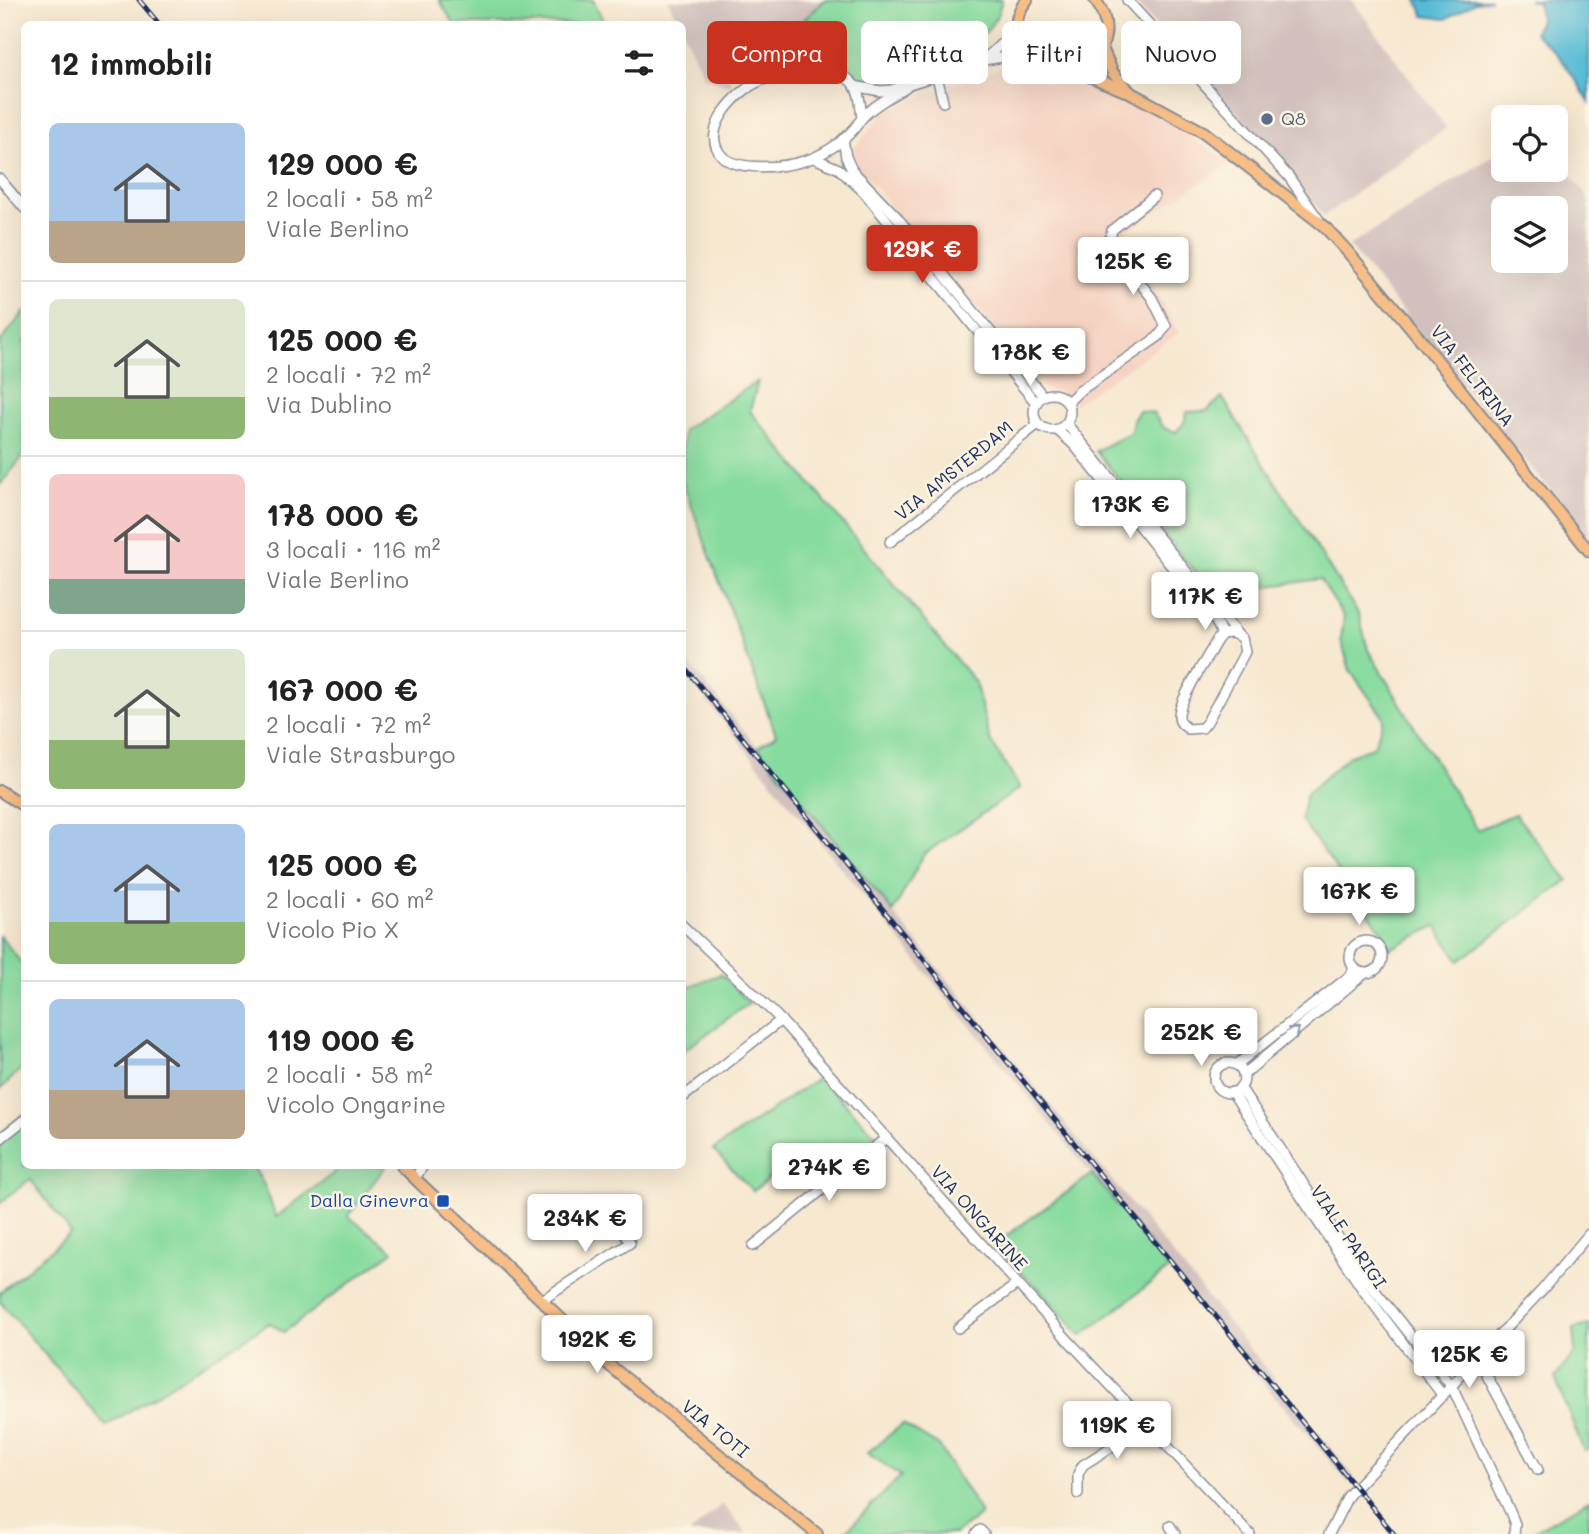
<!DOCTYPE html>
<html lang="it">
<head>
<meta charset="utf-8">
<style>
  :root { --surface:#fff; --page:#f6f6f6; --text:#222; --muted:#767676; --line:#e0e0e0; --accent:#c8321e }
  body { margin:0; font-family:Mali,sans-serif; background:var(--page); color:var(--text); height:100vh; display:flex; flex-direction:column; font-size:26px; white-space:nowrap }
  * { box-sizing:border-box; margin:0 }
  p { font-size:23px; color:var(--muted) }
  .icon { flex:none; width:38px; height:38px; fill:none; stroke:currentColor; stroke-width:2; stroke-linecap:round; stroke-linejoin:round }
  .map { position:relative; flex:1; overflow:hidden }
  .details { position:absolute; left:21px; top:21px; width:665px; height:1148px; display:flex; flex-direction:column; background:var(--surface); border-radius:10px; box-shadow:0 7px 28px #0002 }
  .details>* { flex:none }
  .hud { position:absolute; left:707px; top:21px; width:665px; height:63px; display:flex; gap:14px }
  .fabs { position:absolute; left:1491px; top:105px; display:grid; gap:14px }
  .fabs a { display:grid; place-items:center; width:77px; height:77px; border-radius:10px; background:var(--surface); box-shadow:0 7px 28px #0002; font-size:35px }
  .price { position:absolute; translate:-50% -60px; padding:0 16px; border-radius:7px; background:#fff; color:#222; font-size:23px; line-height:46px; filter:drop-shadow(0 2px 4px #0008) }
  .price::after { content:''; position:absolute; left:50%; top:42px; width:21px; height:16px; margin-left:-10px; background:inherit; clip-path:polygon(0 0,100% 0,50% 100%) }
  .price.active { background:var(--accent); color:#fff }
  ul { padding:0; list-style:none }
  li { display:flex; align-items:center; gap:21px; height:175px; padding:0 28px }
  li+li { border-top:2px solid var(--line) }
  li span { display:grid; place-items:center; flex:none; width:196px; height:140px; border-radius:10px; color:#555 }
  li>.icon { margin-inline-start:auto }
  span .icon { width:84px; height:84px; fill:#fffc; stroke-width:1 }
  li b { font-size:30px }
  h2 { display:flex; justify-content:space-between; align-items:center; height:84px; padding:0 28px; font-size:30px }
  .tag { padding:0 24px; border-radius:10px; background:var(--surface); box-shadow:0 7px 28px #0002; font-size:24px; line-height:63px }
  .tag.active { background:var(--accent); color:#fff }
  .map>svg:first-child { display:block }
  .built { fill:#f5d3c2 }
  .industrial { fill:#d1c0bd; fill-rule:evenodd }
  .green { fill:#86db9e; stroke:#50857e; stroke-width:2 }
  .water { fill:#56bbd5; stroke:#38759a; stroke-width:2 }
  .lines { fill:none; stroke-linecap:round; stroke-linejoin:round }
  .minor-casing { stroke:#898c97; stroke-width:12 }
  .major-casing { stroke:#898c97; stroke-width:14 }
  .minor { stroke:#fff; stroke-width:9 }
  .major { stroke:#f7be87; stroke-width:10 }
  .rail-casing { stroke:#1b2f5e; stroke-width:5 }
  .rail { stroke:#fcf5e5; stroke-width:2.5; stroke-dasharray:8; stroke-linecap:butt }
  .oneway { stroke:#8d97ae }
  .service-dot { fill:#5c6f8a; stroke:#fcf5e5; stroke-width:2.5 }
  .transit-dot { fill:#1a4fb4; stroke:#fcf5e5; stroke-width:2.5 }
  .labels { text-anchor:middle; stroke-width:5; stroke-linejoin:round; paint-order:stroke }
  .service-label { font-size:18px; fill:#4e5e75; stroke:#fcf5e5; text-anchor:start }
  .street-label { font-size:18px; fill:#1b2f5e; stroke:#fcf5e5 }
  .transit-label { font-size:18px; fill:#164399; stroke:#fcf5e5; text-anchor:end }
</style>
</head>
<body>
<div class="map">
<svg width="1589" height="1534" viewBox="0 0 1589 1534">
  <rect width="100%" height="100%" fill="#fcf5e5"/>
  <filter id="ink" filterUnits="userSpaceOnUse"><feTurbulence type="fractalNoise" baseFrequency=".0143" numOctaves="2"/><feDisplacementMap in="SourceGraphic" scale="14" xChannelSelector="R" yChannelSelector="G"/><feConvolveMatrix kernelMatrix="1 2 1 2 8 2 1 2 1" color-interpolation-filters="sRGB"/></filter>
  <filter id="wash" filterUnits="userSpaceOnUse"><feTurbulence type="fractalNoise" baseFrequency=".00686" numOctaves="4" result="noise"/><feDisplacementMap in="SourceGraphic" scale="28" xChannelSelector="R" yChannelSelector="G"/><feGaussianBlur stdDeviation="1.57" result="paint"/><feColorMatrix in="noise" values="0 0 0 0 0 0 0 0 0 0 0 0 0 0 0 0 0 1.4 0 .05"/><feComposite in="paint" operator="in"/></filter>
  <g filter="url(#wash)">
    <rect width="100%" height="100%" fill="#f7e8d0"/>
    <!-- built -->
    <polygon class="built" points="1003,66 1022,71 1050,84 1079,82 1099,88 1168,122 1231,163 1123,233 1179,333 1075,404 1063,392 1045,389 856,165 854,148 886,111"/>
    <!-- industrial -->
    <g class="industrial">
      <polygon points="668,0 825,0 758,63 729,70 730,85 704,77 683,32 682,24 679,24"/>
      <polygon points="1133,0 1352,0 1446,128 1324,216 1267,146"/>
      <path d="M1503 150V170H1556V157L1587 195H1584L1589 202V538L1349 246ZM1503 208H1556V261H1503Z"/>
      <polygon points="682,655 1316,1430 1354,1477 1349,1483 1246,1363 827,851 683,671"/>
      <polygon points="722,1504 747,1534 690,1534"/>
    </g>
    <!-- green -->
    <g class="green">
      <polygon points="439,0 593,0 605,24 454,24"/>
      <polygon points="825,0 1002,0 997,16 984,35 940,57 887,79 862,82 804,56 758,63"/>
      <polygon points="24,312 24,455 0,485 0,342"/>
      <polygon points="758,381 750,411 975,682 990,740 1020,788 924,854 893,912 758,747 776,735 683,483 683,430"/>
      <polygon points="1222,397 1359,615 1368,650 1477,830 1515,814 1568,880 1459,961 1436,926 1390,949 1383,933 1301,820 1306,794 1350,755 1374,746 1384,718 1350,670 1341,640 1344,617 1320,579 1213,594 1096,451 1131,432 1133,420 1139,411 1153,413 1164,428 1176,432 1184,423 1187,412 1207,411"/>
      <polygon points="0,936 24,966 24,1066 0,1090"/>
      <polygon points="721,974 749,1003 683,1051 683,989"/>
      <polygon points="820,1077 881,1141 822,1179 793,1160 753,1191 713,1150"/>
      <polygon points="24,1114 24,1166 253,1166 265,1187 276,1217 343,1166 386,1166 348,1216 393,1251 284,1332 269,1323 106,1426 0,1302 0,1292 71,1233 30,1179 0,1203 0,1134"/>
      <polygon points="1092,1174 1169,1269 1081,1336 1038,1288 1009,1262 995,1244"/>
      <polygon points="1589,1325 1589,1448 1584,1451 1555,1378 1575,1352 1573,1329"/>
      <polygon points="903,1424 939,1446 981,1514 955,1534 843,1534 901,1476 867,1453"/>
      <polygon points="1589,1500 1589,1534 1529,1534"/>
    </g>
    <!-- water -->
    <g class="water">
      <polygon points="1417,0 1491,0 1476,2 1446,19 1424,16"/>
      <path d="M1528 0H1589V102C1573 75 1559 51 1534 33L1540 20 1538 2Z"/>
    </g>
  </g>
  <g filter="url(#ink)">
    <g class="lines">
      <!-- minor casing -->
      <g class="minor-casing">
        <g id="minor">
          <polyline points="1127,0 1289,177 1319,220"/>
          <polyline points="985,59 1003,42 1015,24"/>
          <polyline points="937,76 943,102"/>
          <polyline points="854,86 880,91 891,90 984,60 1023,54"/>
          <path d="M862 117C860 107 861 95 855 86 837 61 784 70 760 81 738 90 698 130 722 156 738 172 785 167 804 161 821 156 842 143 853 130 857 126 859 121 863 117 875 104 892 96 906 87"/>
          <polyline points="843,139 846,157 852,170 896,216 1043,396"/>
          <polyline points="814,158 839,169 863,191 1036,403"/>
          <polyline points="0,179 24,208"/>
          <circle cx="1052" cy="412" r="18"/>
          <polyline points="1067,403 1078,392 1158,337 1166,326 1152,298 1109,244 1112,230 1154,196"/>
          <polyline points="1066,423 1238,635"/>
          <polyline points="1057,430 1074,445 1216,622 1222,634"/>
          <polyline points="890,542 1038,424"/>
          <path d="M1232 633 1242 638 1245 652 1207 722 1202 728 1188 729C1183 725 1179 723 1179 716 1178 701 1209 655 1217 640L1222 634Z"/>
          <polyline points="682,925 777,1016 1067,1339 1250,1534"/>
          <circle cx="1366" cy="957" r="16"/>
          <circle cx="1229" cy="1078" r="15"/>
          <polyline points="1236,1065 1351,975 1354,967"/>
          <polyline points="1243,1075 1365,973"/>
          <polyline points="1240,1087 1365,1278 1452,1387 1511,1514 1515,1524 1514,1534"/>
          <polyline points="1232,1092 1363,1290 1443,1396"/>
          <polyline points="682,1098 781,1020"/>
          <polyline points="0,1139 24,1120"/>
          <polyline points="415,1178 423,1166"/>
          <polyline points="753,1246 886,1138"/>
          <polyline points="542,1300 630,1243 607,1202"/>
          <polyline points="958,1328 1017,1284"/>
          <polyline points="1478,1359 1538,1470"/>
          <polyline points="1078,1494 1078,1474 1083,1465 1147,1424"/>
          <polyline points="1170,1526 1175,1534"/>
          <polyline points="976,1534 980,1530 984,1534"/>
          <polyline points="1329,1534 1348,1496 1356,1487 1543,1289 1589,1234"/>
        </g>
      </g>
      <!-- major casing -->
      <g class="major-casing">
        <g id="major">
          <path d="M1027 0C1018 10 1015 22 1016 35 1017 44 1021 53 1027 59 1067 101 1131 47 1095 0"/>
          <polyline points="1102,48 1113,73 1131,93 1205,133 1324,226 1348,252 1422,341 1589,551"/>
          <polyline points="1077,71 1125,91"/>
          <polyline points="0,791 24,806"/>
          <polyline points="402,1166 609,1365 817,1534"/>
        </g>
      </g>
      <!-- minor -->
      <use href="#minor" class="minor"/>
      <!-- major -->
      <use href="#major" class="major"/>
      <!-- rail casing -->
      <g class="rail-casing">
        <g id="rail">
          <polyline points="139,0 159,24"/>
          <polyline points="682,664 1394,1534"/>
        </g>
      </g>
      <!-- rail -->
      <use href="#rail" class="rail"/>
    </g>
    <!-- one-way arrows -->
    <defs><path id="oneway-chevron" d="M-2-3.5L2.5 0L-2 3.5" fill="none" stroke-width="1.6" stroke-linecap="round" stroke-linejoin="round" transform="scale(1.75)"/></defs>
    <use class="oneway" href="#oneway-chevron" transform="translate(1295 1031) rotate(-39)"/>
  </g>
  <!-- markers -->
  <circle class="service-dot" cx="1267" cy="119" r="7"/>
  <rect class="transit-dot" x="436" y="1194" width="14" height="14" rx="3.5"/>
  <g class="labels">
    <!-- service labels -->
    <g class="service-label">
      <text x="1281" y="125">Q8</text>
    </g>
    <!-- street labels -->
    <g class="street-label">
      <text transform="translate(1472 376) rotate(52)" y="6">VIA FELTRINA</text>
      <text transform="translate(954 471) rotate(-39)" y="6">VIA AMSTERDAM</text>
      <text transform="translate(979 1218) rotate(48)" y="6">VIA ONGARINE</text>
      <text transform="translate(1348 1237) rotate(56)" y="6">VIALE PARIGI</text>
      <text transform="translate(715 1429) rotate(39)" y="6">VIA TOTI</text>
    </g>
    <!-- transit labels -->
    <g class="transit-label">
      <text x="429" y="1207">Dalla Ginevra</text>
    </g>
  </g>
</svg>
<div class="fabs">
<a><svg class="icon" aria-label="locate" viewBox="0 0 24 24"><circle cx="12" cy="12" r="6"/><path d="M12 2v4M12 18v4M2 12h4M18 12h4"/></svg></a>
<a><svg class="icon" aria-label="layers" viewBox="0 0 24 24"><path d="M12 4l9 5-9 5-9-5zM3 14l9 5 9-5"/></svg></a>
</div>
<b class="price active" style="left:922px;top:285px">129K €</b>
<b class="price" style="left:1133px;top:297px">125K €</b>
<b class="price" style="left:1030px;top:388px">178K €</b>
<b class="price" style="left:1130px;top:540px">173K €</b>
<b class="price" style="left:1205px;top:632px">117K €</b>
<b class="price" style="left:1359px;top:927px">167K €</b>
<b class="price" style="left:1201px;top:1068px">252K €</b>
<b class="price" style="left:829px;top:1203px">274K €</b>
<b class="price" style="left:585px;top:1254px">234K €</b>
<b class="price" style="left:597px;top:1375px">192K €</b>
<b class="price" style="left:1469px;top:1390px">125K €</b>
<b class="price" style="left:1117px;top:1461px">119K €</b>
<div class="hud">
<a class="tag active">Compra</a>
<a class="tag">Affitta</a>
<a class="tag">Filtri</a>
<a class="tag">Nuovo</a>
</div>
<section class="details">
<h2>12 immobili<svg class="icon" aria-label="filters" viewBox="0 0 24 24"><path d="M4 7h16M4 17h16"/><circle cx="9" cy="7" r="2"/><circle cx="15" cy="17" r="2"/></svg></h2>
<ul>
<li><span style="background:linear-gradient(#a9c7e8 70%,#b9a48a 0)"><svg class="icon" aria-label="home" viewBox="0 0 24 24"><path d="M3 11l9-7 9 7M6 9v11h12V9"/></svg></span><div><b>129 000 €</b><p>2 locali · 58 m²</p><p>Viale Berlino</p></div></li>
<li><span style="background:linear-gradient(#dfe7d0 70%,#8fb573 0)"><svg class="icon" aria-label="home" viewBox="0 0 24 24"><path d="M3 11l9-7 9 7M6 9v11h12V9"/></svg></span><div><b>125 000 €</b><p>2 locali · 72 m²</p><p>Via Dublino</p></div></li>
<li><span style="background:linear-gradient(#f6c9c9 75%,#7fa58c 0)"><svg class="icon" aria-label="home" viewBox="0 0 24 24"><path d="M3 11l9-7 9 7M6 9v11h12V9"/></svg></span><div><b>178 000 €</b><p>3 locali · 116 m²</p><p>Viale Berlino</p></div></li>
<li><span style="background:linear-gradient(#dfe7d0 65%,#8fb573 0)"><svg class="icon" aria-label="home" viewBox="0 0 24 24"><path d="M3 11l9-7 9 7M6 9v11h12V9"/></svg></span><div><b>167 000 €</b><p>2 locali · 72 m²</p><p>Viale Strasburgo</p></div></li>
<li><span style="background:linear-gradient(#a9c7e8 70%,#8fb573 0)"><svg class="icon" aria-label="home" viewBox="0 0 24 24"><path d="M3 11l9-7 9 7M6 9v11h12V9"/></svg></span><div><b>125 000 €</b><p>2 locali · 60 m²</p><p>Vicolo Pio X</p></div></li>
<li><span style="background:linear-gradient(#a9c7e8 65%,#b9a48a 0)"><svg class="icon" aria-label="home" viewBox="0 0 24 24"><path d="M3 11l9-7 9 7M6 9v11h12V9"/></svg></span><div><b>119 000 €</b><p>2 locali · 58 m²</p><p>Vicolo Ongarine</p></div></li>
</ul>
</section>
</div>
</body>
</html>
